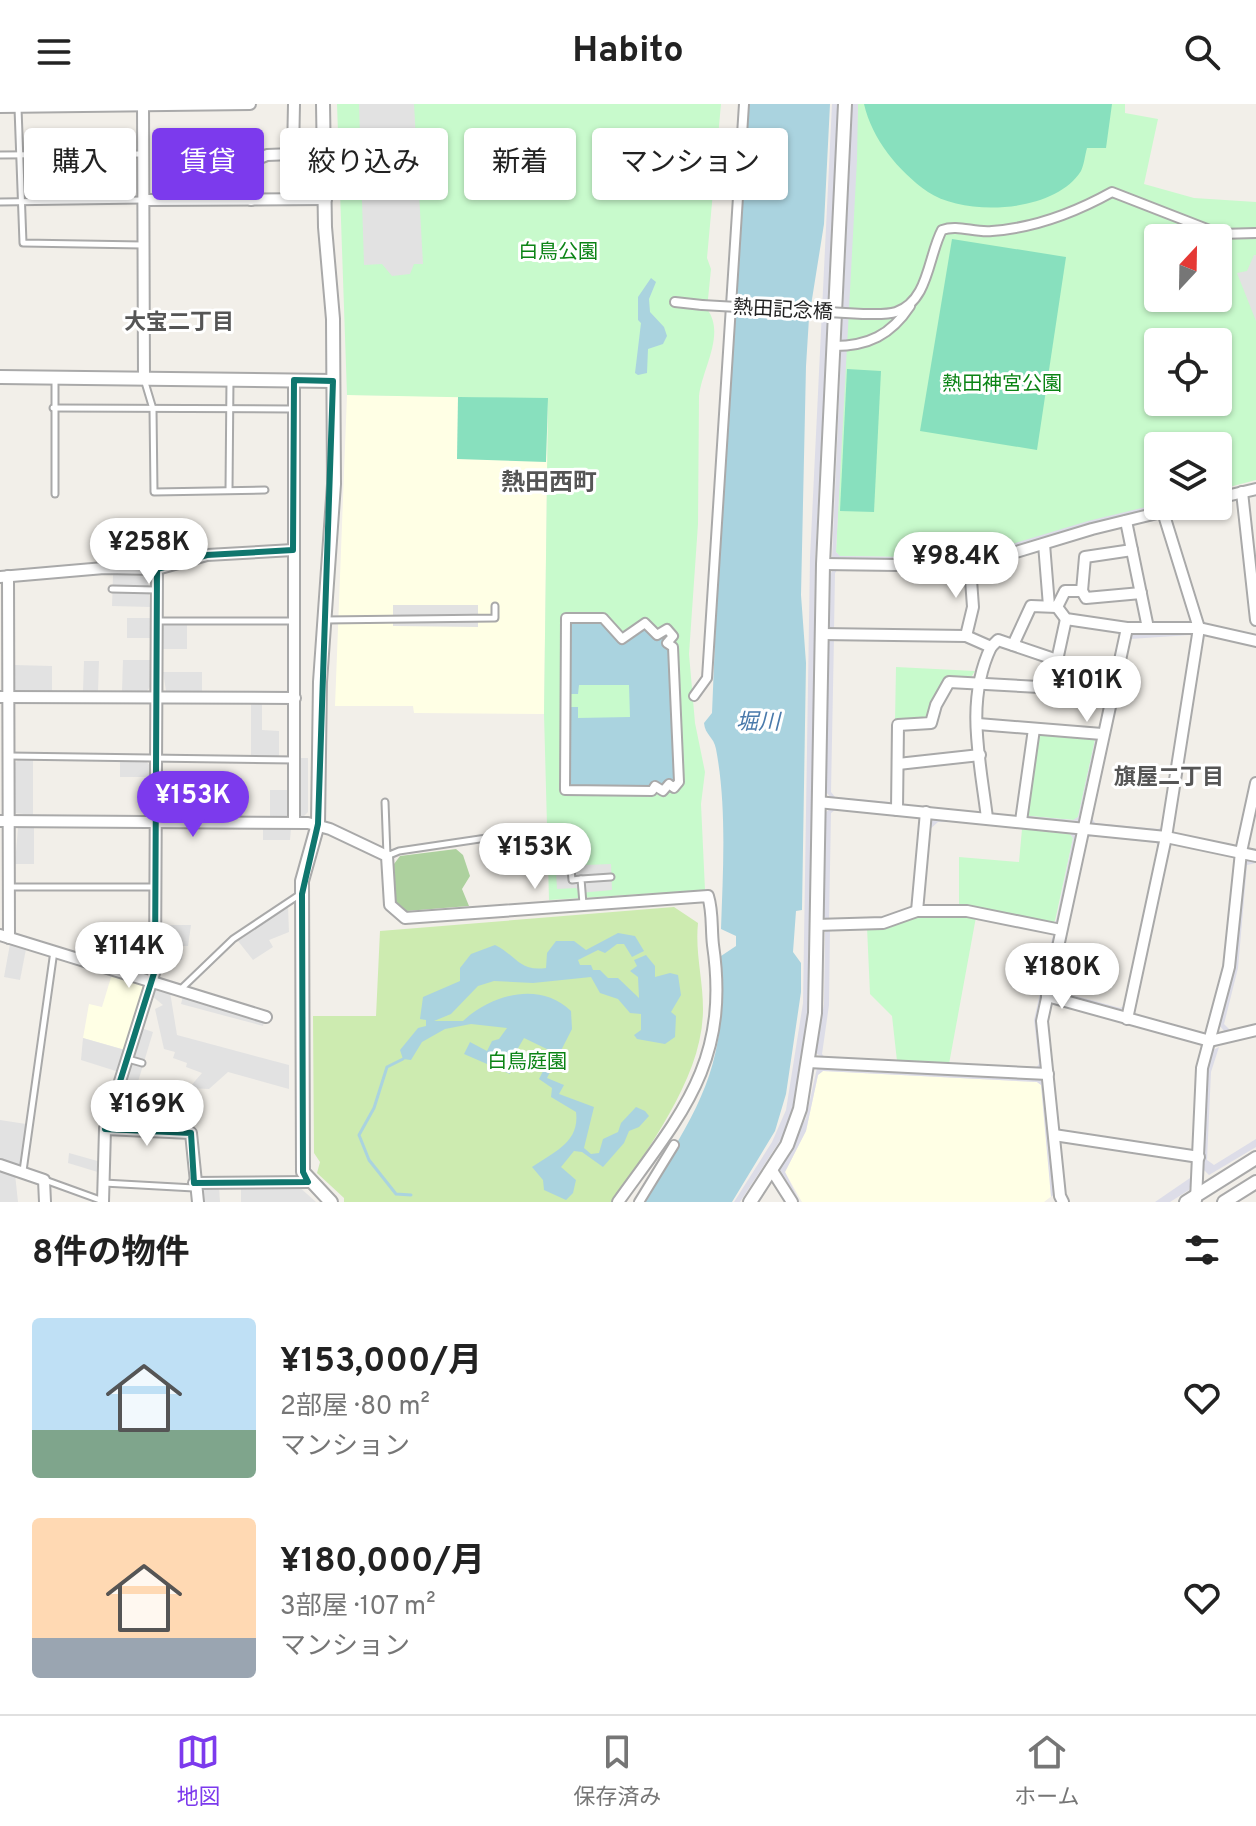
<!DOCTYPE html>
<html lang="ja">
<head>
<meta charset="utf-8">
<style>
  :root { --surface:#fff; --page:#f6f6f6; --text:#222; --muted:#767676; --line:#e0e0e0; --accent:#7c3aed }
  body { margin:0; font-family:Overpass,"Noto Sans JP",sans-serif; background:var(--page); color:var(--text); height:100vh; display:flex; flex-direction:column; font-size:30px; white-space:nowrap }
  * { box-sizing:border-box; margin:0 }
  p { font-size:26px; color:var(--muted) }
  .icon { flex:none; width:44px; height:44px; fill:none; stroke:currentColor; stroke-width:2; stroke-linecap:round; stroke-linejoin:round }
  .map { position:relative; height:1098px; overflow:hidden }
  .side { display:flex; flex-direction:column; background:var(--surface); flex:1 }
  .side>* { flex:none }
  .guide { position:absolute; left:24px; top:24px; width:800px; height:72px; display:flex; gap:16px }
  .needle { width:52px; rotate:22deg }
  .tools { position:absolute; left:1144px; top:120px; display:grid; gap:16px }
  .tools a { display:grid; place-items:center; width:88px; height:88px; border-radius:8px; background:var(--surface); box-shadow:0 2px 6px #0004; font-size:40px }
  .price { position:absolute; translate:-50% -68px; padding:0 18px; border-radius:28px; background:#fff; color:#222; font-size:26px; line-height:52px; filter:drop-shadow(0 2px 4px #0008) }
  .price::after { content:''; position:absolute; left:50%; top:48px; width:24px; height:18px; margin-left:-12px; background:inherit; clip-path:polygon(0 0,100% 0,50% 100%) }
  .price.current { background:var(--accent); color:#fff }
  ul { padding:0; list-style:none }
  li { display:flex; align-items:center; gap:24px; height:200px; padding:0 32px }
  li span { display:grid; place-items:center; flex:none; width:224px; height:160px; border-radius:8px; color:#555 }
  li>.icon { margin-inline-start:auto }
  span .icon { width:96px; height:96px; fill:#fffc; stroke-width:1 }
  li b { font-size:34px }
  h2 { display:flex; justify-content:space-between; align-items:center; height:96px; padding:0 32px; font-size:34px }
  .tag { padding:0 28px; border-radius:8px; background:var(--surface); box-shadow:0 2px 6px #0004; font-size:28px; line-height:72px }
  .tag.current { background:var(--accent); color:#fff }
  header { display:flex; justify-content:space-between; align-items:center; height:104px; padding:0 32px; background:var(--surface); font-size:36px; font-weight:700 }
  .menu { display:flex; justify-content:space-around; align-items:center; height:112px; border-top:2px solid var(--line); background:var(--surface); font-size:22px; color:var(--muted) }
  .menu a { display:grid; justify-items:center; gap:4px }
  .menu .current { color:var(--accent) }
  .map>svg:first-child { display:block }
  .education { fill:#ffffe5 }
  .grass { fill:#cdebb0 }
  .forest { fill:#add19e }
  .park { fill:#c8facc; fill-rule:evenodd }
  .pitch { fill:#88e0be }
  .parking { fill:#e2e2e2 }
  .plaza { fill:#dddde8 }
  .water { fill:#aad3df }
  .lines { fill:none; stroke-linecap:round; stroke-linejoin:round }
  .stream { stroke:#aad3df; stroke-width:3 }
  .service-casing { stroke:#a9a9a9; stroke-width:9 }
  .pedestrian-casing { stroke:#a9a9a9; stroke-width:12 }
  .minor-casing { stroke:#a9a9a9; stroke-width:14 }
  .tertiary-casing { stroke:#a9a9a9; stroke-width:16 }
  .service { stroke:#fff; stroke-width:5 }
  .pedestrian { stroke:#fff; stroke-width:8 }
  .minor { stroke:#fff; stroke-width:10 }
  .tertiary { stroke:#fff; stroke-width:12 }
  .pedestrian-bridge-casing { stroke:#a9a9a9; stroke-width:12; stroke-linecap:butt }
  .pedestrian-bridge { stroke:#fff; stroke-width:8 }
  .marked { fill:none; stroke:#0f766e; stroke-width:6; stroke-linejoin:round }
  .labels { text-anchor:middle; stroke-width:6; stroke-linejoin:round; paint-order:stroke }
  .park-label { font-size:20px; fill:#0c8416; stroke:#fff }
  .street-label { font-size:20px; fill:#222; stroke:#fff }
  .neighbourhood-label { font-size:22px; font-weight:bold; fill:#555; stroke:#fff }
  .water-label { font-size:22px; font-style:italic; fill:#4a7aab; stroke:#fff }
  .quarter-label { font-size:24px; font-weight:bold; fill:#555; stroke:#fff }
</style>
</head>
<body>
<header><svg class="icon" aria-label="menu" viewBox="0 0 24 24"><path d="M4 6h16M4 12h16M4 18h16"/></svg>Habito<svg class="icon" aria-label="search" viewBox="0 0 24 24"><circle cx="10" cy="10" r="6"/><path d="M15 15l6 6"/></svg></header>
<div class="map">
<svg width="1256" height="1098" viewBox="0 0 1256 1098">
  <rect width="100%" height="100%" fill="#f2efe9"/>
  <!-- education -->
  <g class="education">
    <polygon points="347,291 548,294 544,610 414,609 413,602 335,602"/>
    <polygon points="112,870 145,879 125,946 83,934 89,900 102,903"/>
    <polygon points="823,967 1037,978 1041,981 1053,1091 1044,1098 802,1098 785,1068 806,1027 818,971"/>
  </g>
  <!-- grass -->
  <path class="grass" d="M674 803 698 819C695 849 703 875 703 905 703 974 648 1041 615 1098H344V1094L317 1069 320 1058 314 1049 313 912H376L380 827Z"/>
  <!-- forest -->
  <polygon class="forest" points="456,745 463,751 470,772 462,785 469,802 406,807 395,797 394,760 400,752"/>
  <!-- park -->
  <g class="park">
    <path d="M337 0H721L707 154 711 165 707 205C726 230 702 265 699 292L698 420 689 550 695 619 705 668 701 700 705 786 549 796 544 610 548 295 347 291Z"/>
    <path d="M858 0H1125V9L1158 15 1144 80 1194 94 1256 98V376L1218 386V342H1158V400L966 454 839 452 836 448ZM1158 134H1218V194H1158ZM1158 238H1218V298H1158Z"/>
    <polygon points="896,563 975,567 970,575 947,574 926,616 895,618"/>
    <polygon points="1041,628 1092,633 1095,636 1078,713 1074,716 1029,712 1026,707 1038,631"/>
    <polygon points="1022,725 1070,730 1073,734 1055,817 1051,820 959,803 959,753 1019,758"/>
    <polygon points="966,810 976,813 949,960 897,957 892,912 870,890 867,823 917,811"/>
  </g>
  <!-- pitch -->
  <g class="pitch">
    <path d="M864 0H1112L1106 44H1087C1085 51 1084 61 1081 67 1055 109 965 113 928 88 898 67 872 35 864 0Z"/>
    <polygon points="952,135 1066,153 1037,346 920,327"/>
    <polygon points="847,265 881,267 874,408 840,407"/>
    <polygon points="458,293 548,294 546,358 457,355"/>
  </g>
  <!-- parking -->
  <g class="parking">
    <polygon points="359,0 414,0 423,160 414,160 410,170 392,172 382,160 364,161"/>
    <polygon points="1254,151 1256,151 1256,217 1237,169 1247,167"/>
    <polygon points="113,470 148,472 150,503 112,502"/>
    <polygon points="393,501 478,501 478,523 393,522"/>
    <rect x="127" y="514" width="23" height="20"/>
    <rect x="163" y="519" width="24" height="26"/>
    <polygon points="123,556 151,556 150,583 147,587 122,587"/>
    <polygon points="84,557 99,557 98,588 83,587"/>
    <polygon points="14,561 52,562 52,587 14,586"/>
    <polygon points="163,568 202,568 202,587 166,587"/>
    <polygon points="251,600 262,600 262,626 279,627 279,653 251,653"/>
    <polygon points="298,654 308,654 308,708 303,713 298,713"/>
    <polygon points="18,656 33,656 33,711 14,709 15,659"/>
    <polygon points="120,657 146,657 151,663 151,673 120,673"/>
    <polygon points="270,686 291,686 288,712 270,712"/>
    <polygon points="18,724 34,724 34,760 15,760"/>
    <polygon points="263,724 291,724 290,736 263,736"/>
    <polygon points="583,732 585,761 611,760 612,786 579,789 576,784 557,785 554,733"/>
    <polygon points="288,802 289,828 269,836 273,843 253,856 238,837"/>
    <polygon points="100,819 115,819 115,858 100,852"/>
    <polygon points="163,821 191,821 188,842 183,842 182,856 163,855"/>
    <polygon points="10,840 26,845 20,876 4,873"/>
    <polygon points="158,884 170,888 177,931 289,961 289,985 228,968 209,985 189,984 202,969 186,963 187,959 173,954 175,948 164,945 155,905 163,901 152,892 152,886"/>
    <polygon points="183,892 265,914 263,922 181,900"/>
    <polygon points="141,924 153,928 137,981 149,985 146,998 121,991"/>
    <polygon points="83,934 125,946 119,968 81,956"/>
    <polygon points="0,1016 26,1020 20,1062 0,1056"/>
    <polygon points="69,1049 101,1058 101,1069 68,1059"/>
    <polygon points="0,1065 15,1070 18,1098 0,1098"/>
    <polygon points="297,1081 316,1098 241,1098 241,1082"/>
    <polygon points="219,1082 220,1098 200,1098 199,1083"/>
  </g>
  <!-- plaza -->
  <g class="plaza">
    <polygon points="832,0 838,0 837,41 815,459 810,897 792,1007 783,1032 740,1098 734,1098 772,1038 786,1006 803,899 810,454"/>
    <polygon points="852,0 858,0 857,56 836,448 840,452 966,454 1088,417 1158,400 1164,402 966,458 832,454"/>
    <polygon points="833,465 838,465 835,469 834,527 829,523 830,471"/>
    <polygon points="1193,528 1194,535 1190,531 1130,535 1092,714 1095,719 1158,725 1163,723 1161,727 1094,721 1089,717 1130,529"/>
    <polygon points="834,533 831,688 835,693 890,698 894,695 892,702 833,696 826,688 829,538"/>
    <polygon points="1092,633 1098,635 1081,717 1026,714 1026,707 1029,712 1073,716 1078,713 1095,636"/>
    <polygon points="833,703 920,711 922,718 919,714 835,706 831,709 829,818 824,813 826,708"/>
    <polygon points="933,714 1076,730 1058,819 1051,820 1056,817 1073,734 1070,730 959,718 938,718 928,727"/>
    <polygon points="1088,728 1154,736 1160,740 1159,743 1156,739 1092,732 1087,734 1056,882 1058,887 1120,904 1124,902 1120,907 1053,885"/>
    <polygon points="1246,754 1256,754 1256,759 1247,761 1238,864 1224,920 1230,926 1256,921 1226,929 1219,921 1234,862"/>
    <polygon points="830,825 829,901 822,950 825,954 817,950 817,945 824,900 825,828"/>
    <polygon points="1050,827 1057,831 1037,916 1042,962 1036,964 1039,960 1034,916 1053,831"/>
    <polygon points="1219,943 1211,968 1207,1056 1214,1061 1256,1035 1256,1043 1209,1071 1202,1064 1207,968 1213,946"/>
    <polygon points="817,964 1041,975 1056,1089 1051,1093 1041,981 1037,978 823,967 818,971 806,1027 785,1068 800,1098 780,1066 806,1014"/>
    <polygon points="1193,1072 1189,1086 1170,1098 1155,1098"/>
  </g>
  <!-- water -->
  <g class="water">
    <path d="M746 0H830L824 120 809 214 806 262 801 491 806 559 802 806 796 807 793 848 801 859V888L786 990 775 1027 732 1098H641C698 1004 728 967 721 852L736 842V832L721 825C723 766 727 703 716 645 714 633 705 631 704 619L712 609 722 367Z"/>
    <polygon points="651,174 656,178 649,195 650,208 664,223 667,232 663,240 648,245 647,269 638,271 635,269 641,219 638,216 638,193"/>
    <polygon points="568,516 602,517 621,538 646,522 657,533 666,527 671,533 676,668 673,672 676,677 663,684 567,683 567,603 578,603 578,614 630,613 629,581 579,581 578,590 568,590"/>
    <path d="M618 829 635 832 644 847 632 853 624 840H617L605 849 598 846 578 856 580 861H591L593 866H600L608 874H618L639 894 638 873 630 867 637 862 634 856 646 851 655 862V873L670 869 678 871 681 891 671 908 676 912 675 933 665 940 637 935 634 931 641 926V910L630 909 618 895 600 889 591 873 533 879 494 877 478 882 451 910 434 917H463C492 890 540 877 571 907L572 925 547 974 564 981 559 990 594 1003 584 1044 591 1050 599 1049 603 1035 618 1028 621 1019 636 1003 645 1007 649 1012 639 1023 629 1027 624 1039 603 1063 582 1048 574 1047 561 1063 576 1076 573 1089 566 1096 544 1086 543 1076 532 1063C554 1048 580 1038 576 1008L551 993 552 984 539 975 553 948 524 934 514 951 510 970 464 950 470 938 487 947 492 937 499 935 507 924 471 920 445 925 422 938 411 956 403 955 400 946 418 924 426 922V916L420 915 423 893 460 877V864L471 850 495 841C516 851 519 868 546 864L547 849 556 837H574L586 846Z"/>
  </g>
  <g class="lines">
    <!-- stream -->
    <polyline class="stream" points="403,955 387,963 374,1004 359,1031 369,1056 396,1090 411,1091"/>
    <!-- service casing -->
    <g class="service-casing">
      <g id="service">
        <polyline points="18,4 23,139 142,141"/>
        <polyline points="0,51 143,50"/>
        <polyline points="0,98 143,96"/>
        <polyline points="55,275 55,390"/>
        <polyline points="144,275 153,305 154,388 265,386"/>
        <polyline points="53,304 292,305"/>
        <polyline points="229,386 230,275"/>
        <polyline points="112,485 156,486"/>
        <polyline points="325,516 495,514 495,502"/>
        <polyline points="158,517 296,517"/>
        <polyline points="10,652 295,656"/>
        <polyline points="385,698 387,752 399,747 500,732"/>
        <polyline points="568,732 572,776 581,775"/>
        <polyline points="9,783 154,783"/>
        <polyline points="583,800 581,775 611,773"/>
        <polyline points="182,884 233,835 299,791"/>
        <polyline points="128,955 142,959"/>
        <polyline points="23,1067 54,847"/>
        <polyline points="45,1076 103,1097"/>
        <polyline points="104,1079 194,1084"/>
      </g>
    </g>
    <!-- pedestrian casing -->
    <g class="pedestrian-casing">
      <g id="pedestrian">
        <polyline points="675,198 702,201"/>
        <path d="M863 210C873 210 887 211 896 208 929 197 928 152 942 126 958 120 974 129 992 127 1033 124 1076 108 1112 88L1220 130 1256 129"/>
        <path d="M834 242C868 242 891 231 910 202"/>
        <polygon points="566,514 603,514 622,535 645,519 657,531 667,525 673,532 667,539 673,543 679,678 674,684 669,680 663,687 655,682 652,687 565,686"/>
        <polyline points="694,592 707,574 744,0"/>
        <polyline points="639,1098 674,1041"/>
      </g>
    </g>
    <!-- minor casing -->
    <g class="minor-casing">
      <g id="minor">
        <polyline points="143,0 144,275"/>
        <polyline points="0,3 250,0"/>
        <polyline points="144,96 326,95"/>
        <polyline points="251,96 248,59 267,51 293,50 294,0"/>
        <polyline points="294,276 294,718"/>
        <polyline points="1242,388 1256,516"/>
        <polyline points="1218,394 1256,385"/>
        <polyline points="1126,417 1148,524"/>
        <polyline points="1044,440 1049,502"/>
        <polyline points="823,460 970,462 1092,425 1186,402"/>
        <polyline points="8,472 9,834"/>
        <polyline points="0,473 104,464 157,465 207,451 293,446"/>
        <polyline points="1082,487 1086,494 1141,489"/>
        <polyline points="1057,503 1066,515 1127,524 1199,524 1256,537"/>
        <path d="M821 530 966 532 991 543C965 597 980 656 987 714"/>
        <polyline points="966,532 973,503 970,462"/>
        <polyline points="1013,541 1031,502 1057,503 1065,487 1082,487 1085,453 1132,446"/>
        <polyline points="991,543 998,536 1057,556"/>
        <polyline points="1051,584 1066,515"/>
        <polyline points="0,593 295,594"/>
        <polyline points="978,620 1102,630"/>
        <polyline points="898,660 980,651"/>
        <polyline points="818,698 1166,733 1256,752"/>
        <polyline points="897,706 898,621 931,619 936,601 949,578 1112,587"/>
        <path d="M0 717 308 719 330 725 387 752 390 801 405 814 708 792C713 808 711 824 713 841 730 958 682 1009 618 1098"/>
        <polyline points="1021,717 1034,625"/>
        <polyline points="917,807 926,708"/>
        <polyline points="816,821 883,819 917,807 967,807 1061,826"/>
        <polyline points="0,831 266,913"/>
        <polyline points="1047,892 1210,937 1256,926"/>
        <polyline points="1127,915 1166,733 1199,524 1163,408"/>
        <polyline points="808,958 1048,970"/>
        <polyline points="105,1025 191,1029 198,1098"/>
        <polyline points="1054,1031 1199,1053"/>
        <polyline points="0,1061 44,1076 45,1098"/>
        <polyline points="771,1065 792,1098"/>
        <polyline points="194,1079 308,1078"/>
        <polyline points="1196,1096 1202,964 1229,863 1241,748 1256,679"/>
        <polyline points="103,1098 105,1025 155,866 157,465"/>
        <polyline points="1063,1098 1060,1092 1042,917 1127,524"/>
      </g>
    </g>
    <!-- tertiary casing -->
    <g class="tertiary-casing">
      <g id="tertiary">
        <polyline points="323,0 325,123 333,215 334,380 320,578 318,720 302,777 303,1068 331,1098"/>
        <polyline points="0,273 333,277"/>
        <polyline points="750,1098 787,1041 800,1005 815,909 823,460 845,0"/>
        <polyline points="1186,1098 1256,1054"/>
        <polyline points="1224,1098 1256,1078"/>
      </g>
    </g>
    <!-- service -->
    <use href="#service" class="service"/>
    <!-- pedestrian -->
    <use href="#pedestrian" class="pedestrian"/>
    <!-- minor -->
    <use href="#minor" class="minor"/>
    <!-- tertiary -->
    <use href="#tertiary" class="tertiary"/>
    <!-- pedestrian-bridge casing -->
    <g class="pedestrian-bridge-casing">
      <polyline id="pedestrian-bridge" points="702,201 863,210"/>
    </g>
    <!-- pedestrian-bridge -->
    <use href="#pedestrian-bridge" class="pedestrian-bridge"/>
  </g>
  <!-- marked area -->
  <path class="marked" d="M294 276 333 277 318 720 302 790 303 1068 308 1078 194 1079 191 1029 105 1025 155 866 157 465 207 451 293 446Z"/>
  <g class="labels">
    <!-- park labels -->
    <g class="park-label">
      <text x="558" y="154">白鳥公園</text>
      <text x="1002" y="286">熱田神宮公園</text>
      <text x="527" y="964">白鳥庭園</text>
    </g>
    <!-- street labels -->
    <g class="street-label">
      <text transform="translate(783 205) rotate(3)" y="7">熱田記念橋</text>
    </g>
    <!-- neighbourhood labels -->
    <g class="neighbourhood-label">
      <text x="179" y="225">大宝二丁目</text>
      <text x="1169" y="680">旗屋二丁目</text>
    </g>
    <!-- water labels -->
    <g class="water-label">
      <text x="758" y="625">堀川</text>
    </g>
    <!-- quarter labels -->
    <g class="quarter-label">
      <text x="549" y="386">熱田西町</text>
    </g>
  </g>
</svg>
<div class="tools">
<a><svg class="needle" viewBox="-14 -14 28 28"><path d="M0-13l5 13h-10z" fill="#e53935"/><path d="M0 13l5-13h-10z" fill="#767676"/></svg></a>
<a><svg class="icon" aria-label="locate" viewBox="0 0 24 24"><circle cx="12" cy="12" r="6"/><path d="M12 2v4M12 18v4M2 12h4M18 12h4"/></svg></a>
<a><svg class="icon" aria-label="layers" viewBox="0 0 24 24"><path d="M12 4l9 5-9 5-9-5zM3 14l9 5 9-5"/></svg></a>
</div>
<b class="price" style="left:149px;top:482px">¥258K</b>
<b class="price" style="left:956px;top:496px">¥98.4K</b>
<b class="price" style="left:1087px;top:620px">¥101K</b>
<b class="price current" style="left:193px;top:735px">¥153K</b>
<b class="price" style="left:535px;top:787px">¥153K</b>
<b class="price" style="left:129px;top:886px">¥114K</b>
<b class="price" style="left:1062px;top:907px">¥180K</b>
<b class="price" style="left:147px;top:1044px">¥169K</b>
<div class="guide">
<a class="tag">購入</a>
<a class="tag current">賃貸</a>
<a class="tag">絞り込み</a>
<a class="tag">新着</a>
<a class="tag">マンション</a>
</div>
</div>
<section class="side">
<h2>8件の物件<svg class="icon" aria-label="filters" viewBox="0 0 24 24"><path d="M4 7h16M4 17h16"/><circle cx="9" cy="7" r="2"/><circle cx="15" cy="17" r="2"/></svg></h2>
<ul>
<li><span style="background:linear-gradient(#bfe0f5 70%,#7fa58c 0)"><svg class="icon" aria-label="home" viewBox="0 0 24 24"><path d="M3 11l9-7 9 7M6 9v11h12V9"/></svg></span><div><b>¥153,000/月</b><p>2部屋 · 80 m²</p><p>マンション</p></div><svg class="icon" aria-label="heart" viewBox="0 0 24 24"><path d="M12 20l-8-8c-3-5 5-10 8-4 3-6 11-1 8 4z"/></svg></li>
<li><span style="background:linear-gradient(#ffd9b3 75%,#9aa5b1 0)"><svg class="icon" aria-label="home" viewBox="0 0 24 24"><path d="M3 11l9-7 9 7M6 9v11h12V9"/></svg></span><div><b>¥180,000/月</b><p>3部屋 · 107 m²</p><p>マンション</p></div><svg class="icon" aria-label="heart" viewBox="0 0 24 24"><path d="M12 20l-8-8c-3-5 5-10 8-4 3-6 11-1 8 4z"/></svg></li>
</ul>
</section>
<nav class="menu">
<a class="current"><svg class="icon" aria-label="map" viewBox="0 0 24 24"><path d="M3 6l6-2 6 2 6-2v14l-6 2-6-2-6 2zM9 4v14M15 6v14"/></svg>地図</a>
<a><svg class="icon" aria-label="saved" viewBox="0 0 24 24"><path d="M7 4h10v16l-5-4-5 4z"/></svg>保存済み</a>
<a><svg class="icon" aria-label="home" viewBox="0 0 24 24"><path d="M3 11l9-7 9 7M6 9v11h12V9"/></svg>ホーム</a>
</nav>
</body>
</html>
